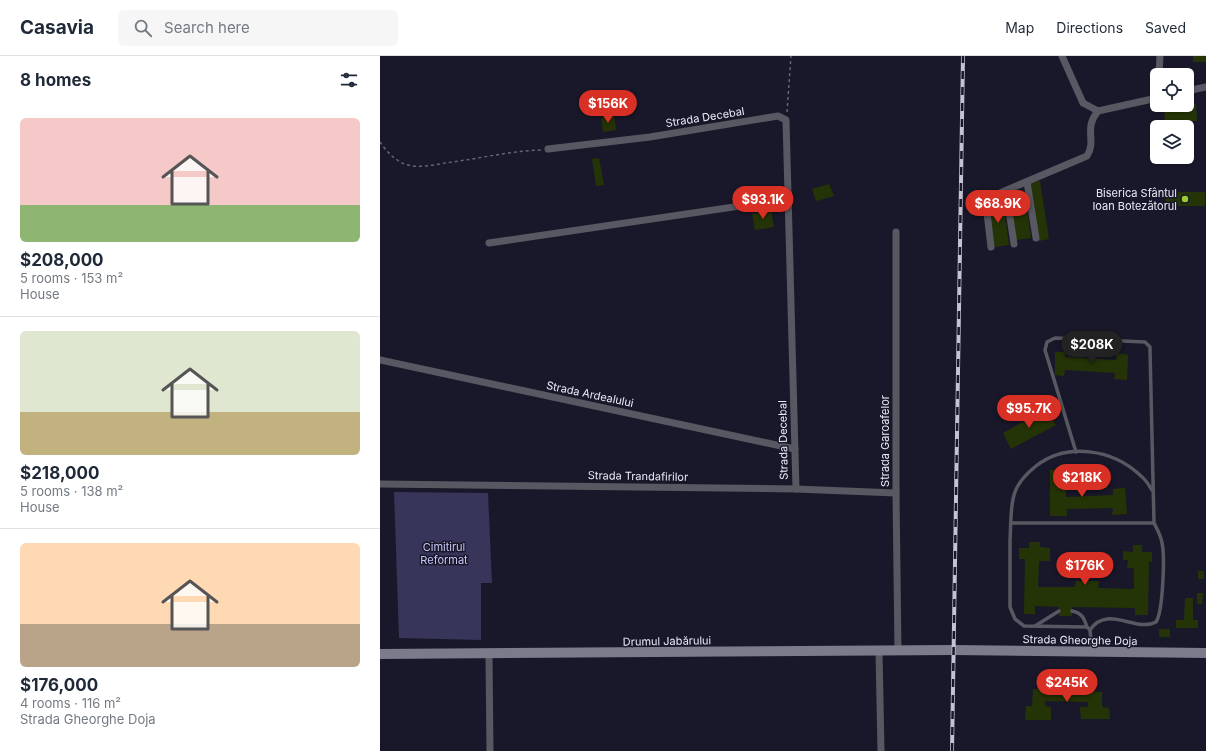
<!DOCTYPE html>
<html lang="en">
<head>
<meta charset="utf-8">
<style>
  :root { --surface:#fff; --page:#f6f6f7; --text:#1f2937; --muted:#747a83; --line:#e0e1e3; --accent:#d93025 }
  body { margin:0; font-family:Inter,sans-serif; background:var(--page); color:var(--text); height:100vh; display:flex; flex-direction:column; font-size:15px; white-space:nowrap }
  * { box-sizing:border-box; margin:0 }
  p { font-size:13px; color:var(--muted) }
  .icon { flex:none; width:22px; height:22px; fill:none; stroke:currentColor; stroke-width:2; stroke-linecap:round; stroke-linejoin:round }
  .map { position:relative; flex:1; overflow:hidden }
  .panel { display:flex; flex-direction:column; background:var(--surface); width:380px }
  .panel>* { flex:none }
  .fabs { position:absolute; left:770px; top:12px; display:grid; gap:8px }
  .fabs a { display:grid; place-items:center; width:44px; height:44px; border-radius:6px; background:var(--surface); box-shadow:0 1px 3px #0004; font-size:20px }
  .price { position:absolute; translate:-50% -34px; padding:0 9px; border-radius:14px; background:var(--accent); color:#fff; font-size:13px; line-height:26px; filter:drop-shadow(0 1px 2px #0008) }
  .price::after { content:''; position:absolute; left:50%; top:24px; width:12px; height:9px; margin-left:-6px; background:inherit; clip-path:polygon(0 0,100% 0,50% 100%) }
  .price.active { background:#222; color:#fff }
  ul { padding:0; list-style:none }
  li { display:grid; align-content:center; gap:8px; height:212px; padding:0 20px }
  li+li { border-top:1px solid var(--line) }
  li span { display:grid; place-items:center; height:124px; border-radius:6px; color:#555 }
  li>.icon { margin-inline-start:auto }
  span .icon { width:72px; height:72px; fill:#fffc; stroke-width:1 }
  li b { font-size:17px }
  h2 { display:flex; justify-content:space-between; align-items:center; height:48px; padding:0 20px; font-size:17px }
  header { display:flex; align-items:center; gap:24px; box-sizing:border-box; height:56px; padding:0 20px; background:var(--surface); border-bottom:1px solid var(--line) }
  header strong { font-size:19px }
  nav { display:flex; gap:22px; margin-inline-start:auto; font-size:14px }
  .search { width:280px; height:36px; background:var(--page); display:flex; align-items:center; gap:10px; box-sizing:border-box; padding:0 14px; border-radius:6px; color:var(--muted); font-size:15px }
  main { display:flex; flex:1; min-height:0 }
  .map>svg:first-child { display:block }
  .green { fill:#373559 }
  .building { fill:#253406 }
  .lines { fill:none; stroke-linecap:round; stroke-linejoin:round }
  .path { stroke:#666575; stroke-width:1.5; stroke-dasharray:3 3; stroke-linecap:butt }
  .lane { stroke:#585862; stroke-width:3.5 }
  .street { stroke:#585862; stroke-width:7 }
  .secondary { stroke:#7b7b8b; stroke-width:10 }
  .rail-casing { stroke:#c3c3d1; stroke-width:4 }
  .rail { stroke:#19182a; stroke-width:2.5; stroke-dasharray:8; stroke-linecap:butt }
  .poi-dot { fill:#9bcb33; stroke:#19182a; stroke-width:1.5 }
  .labels { text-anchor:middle; stroke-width:3; stroke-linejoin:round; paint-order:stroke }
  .street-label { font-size:11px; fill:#eaeaf7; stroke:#19182a }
  .poi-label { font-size:11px; fill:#eaeaf7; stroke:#19182a; text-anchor:end }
  .park-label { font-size:11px; fill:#c6c6f8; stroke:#19182a }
</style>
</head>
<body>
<header>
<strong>Casavia</strong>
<div class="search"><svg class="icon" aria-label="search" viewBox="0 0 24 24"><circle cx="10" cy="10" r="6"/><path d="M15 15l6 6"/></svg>Search here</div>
<nav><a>Map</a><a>Directions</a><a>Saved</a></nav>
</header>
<main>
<section class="panel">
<h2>8 homes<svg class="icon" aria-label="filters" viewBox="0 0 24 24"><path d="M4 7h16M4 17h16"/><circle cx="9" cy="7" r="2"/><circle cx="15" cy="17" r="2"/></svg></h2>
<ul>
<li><span style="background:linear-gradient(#f6c9c9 70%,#8fb573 0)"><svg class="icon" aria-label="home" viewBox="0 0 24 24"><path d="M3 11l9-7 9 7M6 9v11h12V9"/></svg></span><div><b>$208,000</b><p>5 rooms · 153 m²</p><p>House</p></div></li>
<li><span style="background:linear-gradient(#dfe7d0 65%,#c2b280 0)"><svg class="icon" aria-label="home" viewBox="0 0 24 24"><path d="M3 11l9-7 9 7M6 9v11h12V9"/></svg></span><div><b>$218,000</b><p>5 rooms · 138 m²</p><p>House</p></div></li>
<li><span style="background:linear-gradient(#ffd9b3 65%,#b9a48a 0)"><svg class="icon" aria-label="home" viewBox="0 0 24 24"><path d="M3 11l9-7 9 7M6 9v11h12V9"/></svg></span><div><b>$176,000</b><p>4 rooms · 116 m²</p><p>Strada Gheorghe Doja</p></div></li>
</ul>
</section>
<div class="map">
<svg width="826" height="695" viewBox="0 0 826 695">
  <rect width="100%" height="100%" fill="#19182a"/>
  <!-- green -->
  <polygon class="green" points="14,436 108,437 112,527 101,527 101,584 19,582"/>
  <!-- building -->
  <g class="building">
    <rect x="813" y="0" width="13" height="6"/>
    <polygon points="807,48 816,48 817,65 799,65 799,71 785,71 784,49"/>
    <polygon points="234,60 236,74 223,76 221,62"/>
    <polygon points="219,102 224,129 216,130 212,103"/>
    <polygon points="660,125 669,183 659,185 650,127"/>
    <polygon points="449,128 454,140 436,145 432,133"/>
    <rect x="786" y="136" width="39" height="14"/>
    <polygon points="645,138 651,182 636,184 630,140"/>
    <polygon points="623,145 629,189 614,191 608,147"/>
    <polygon points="391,155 394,171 375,174 372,158"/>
    <polygon points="675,296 685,296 685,301 736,304 737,297 748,299 747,324 734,323 735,317 685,314 684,320 675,319"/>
    <polygon points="666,353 676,369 631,393 623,377"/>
    <polygon points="694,410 726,410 727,432 695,433"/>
    <polygon points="686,413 686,441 733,439 733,433 745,432 747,458 732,459 733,452 687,453 687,460 670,460 670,414"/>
    <polygon points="649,486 660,486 660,491 670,492 670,505 659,505 658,531 695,531 696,525 719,525 718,532 754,533 754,512 747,512 748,504 743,504 743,495 753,496 753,489 762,489 762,496 772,496 772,506 769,506 768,559 755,559 755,552 692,551 692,560 679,560 679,551 655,550 655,558 644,558 645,503 639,503 639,492 649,492"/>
    <rect x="818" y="515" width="6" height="8"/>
    <polygon points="817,537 823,537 822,548 817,548"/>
    <polygon points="805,542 813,542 813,564 818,564 818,572 796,572 796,564 804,564"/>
    <rect x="779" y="573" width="11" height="8"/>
    <polygon points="683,626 696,626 697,634 722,636 722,651 729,652 730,663 701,663 700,651 708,651 708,646 665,645 665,650 671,651 671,664 645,664 646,650 652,650 653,633 681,633"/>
  </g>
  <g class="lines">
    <!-- path -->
    <g class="path">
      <polyline points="407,56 411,0"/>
      <path d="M0 86C7 96 16 106 28 109 40 112 53 109 65 107 98 103 128 95 162 94"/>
    </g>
    <!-- lane -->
    <g class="lane">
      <path d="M696 396 665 294 667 286 675 282 765 286 770 291V294L774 467C777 473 781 480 782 487 785 500 783 556 776 566 756 577 727 548 710 574L712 595"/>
      <polyline points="631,467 774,467"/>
      <path d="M692 555C702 557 704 562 707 571"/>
      <polyline points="655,570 679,555"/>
      <path d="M710 574 707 571 644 570 635 563 630 551C630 529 630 507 630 484 631 470 630 453 634 439 637 427 646 418 656 410 687 386 733 393 761 420 766 424 769 429 772 434"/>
    </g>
    <!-- street -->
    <g class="street">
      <polyline points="682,0 703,47 718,55 777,42"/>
      <polyline points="779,19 780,0"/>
      <polyline points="807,35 826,31"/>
      <polyline points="168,93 270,81 398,60 406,64 416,433"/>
      <polyline points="647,126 656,182"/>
      <polyline points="626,135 634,188"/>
      <polyline points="516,176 516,437 518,595"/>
      <polyline points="109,187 408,143"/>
      <path d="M611 191 606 148 608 142 707 100C717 84 703 73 718 55"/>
      <polyline points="0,304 415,393"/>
      <polyline points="0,428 416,433 516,437"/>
      <polyline points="499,595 501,695"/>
      <polyline points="109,599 110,695"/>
    </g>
    <!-- secondary -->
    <polyline class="secondary" points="0,598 573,594 826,597"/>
    <!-- rail casing -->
    <g class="rail-casing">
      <polyline id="rail" points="572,695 583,0"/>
    </g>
    <!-- rail -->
    <use href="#rail" class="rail"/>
  </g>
  <!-- markers -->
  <circle class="poi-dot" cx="805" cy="143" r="4"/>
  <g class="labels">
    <!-- street labels -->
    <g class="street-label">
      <text transform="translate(325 61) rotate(-9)" y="4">Strada Decebal</text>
      <text transform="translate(210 338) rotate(12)" y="4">Strada Ardealului</text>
      <text transform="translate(403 384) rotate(-91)" y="4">Strada Decebal</text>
      <text transform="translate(505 385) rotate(-90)" y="4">Strada Garoafelor</text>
      <text transform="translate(258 420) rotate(1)" y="4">Strada Trandafirilor</text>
      <text transform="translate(700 584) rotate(1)" y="4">Strada Gheorghe Doja</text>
      <text transform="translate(287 585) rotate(-1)" y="4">Drumul Jabărului</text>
    </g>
    <!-- poi labels -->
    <g class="poi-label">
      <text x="797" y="141">Biserica Sfântul<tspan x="797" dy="13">Ioan Botezătorul</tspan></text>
    </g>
    <!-- park labels -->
    <g class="park-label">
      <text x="64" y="495">Cimitirul<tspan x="64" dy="13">Reformat</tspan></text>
    </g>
  </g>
</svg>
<div class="fabs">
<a><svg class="icon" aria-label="locate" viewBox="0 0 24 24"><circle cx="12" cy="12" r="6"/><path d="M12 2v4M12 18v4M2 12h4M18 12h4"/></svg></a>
<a><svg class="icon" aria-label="layers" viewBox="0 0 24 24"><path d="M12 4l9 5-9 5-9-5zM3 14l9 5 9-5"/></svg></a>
</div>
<b class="price" style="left:228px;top:68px">$156K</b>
<b class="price" style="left:383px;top:164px">$93.1K</b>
<b class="price" style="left:618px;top:168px">$68.9K</b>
<b class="price active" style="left:712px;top:309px">$208K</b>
<b class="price" style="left:649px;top:373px">$95.7K</b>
<b class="price" style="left:702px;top:442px">$218K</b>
<b class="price" style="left:705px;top:530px">$176K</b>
<b class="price" style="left:687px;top:647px">$245K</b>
</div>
</main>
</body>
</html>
